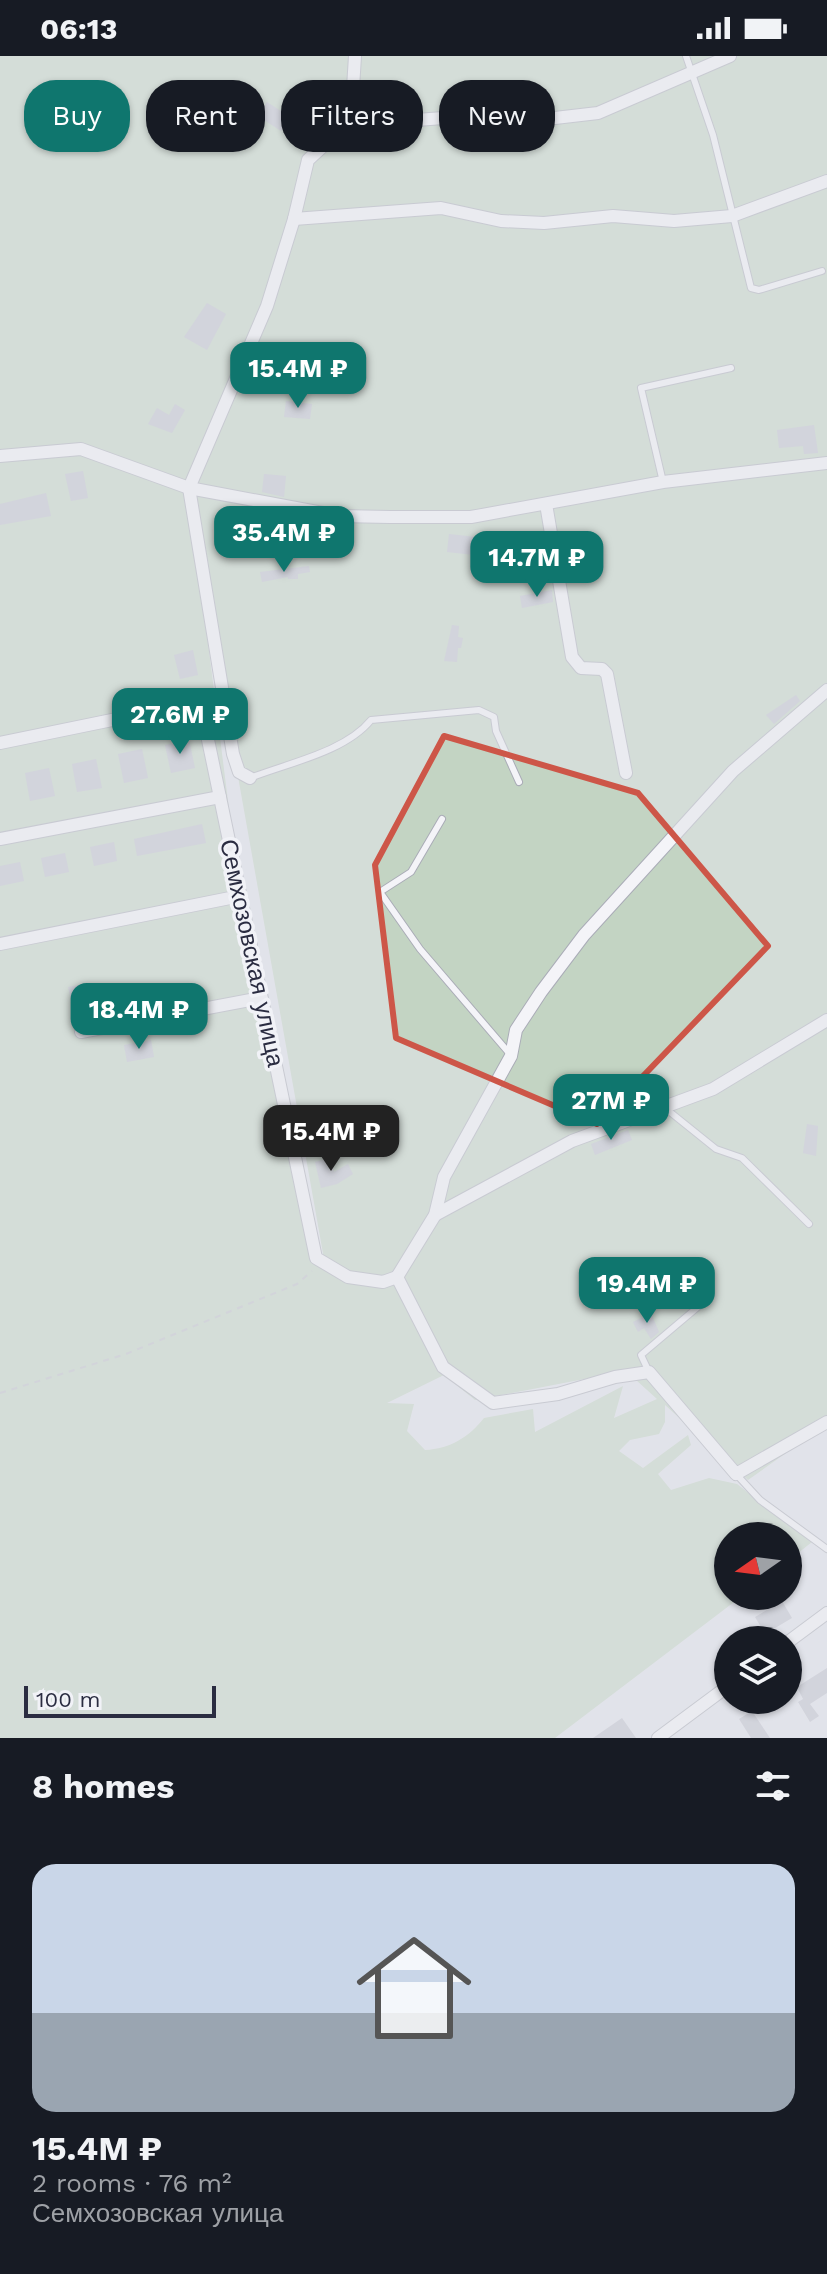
<!DOCTYPE html>
<html lang="en">
<head>
<meta charset="utf-8">
<style>
  :root { --surface:#171b24; --page:#242831; --text:#f1f3f6; --muted:#9ea1a6; --accent:#0f766e }
  body { margin:0; font-family:"Work Sans",sans-serif; background:var(--page); color:var(--text); height:100vh; display:flex; flex-direction:column; font-size:30px; white-space:nowrap }
  * { box-sizing:border-box; margin:0 }
  p { font-size:26px; color:var(--muted) }
  .icon { flex:none; width:44px; height:44px; fill:none; stroke:currentColor; stroke-width:2; stroke-linecap:round; stroke-linejoin:round }
  .map { position:relative; height:1682px; overflow:hidden }
  .side { display:flex; flex-direction:column; background:var(--surface); flex:1 }
  .side>* { flex:none }
  .hud { position:absolute; left:24px; top:24px; width:780px; height:72px; display:flex; gap:16px }
  .needle { width:52px; rotate:256deg }
  .tools { position:absolute; left:714px; top:1466px; display:grid; gap:16px }
  .tools a { display:grid; place-items:center; width:88px; height:88px; border-radius:50%; background:var(--surface); box-shadow:0 2px 6px #0004; font-size:40px }
  .scale { position:absolute; left:24px; bottom:20px; width:192px; box-sizing:border-box; padding-left:8px; border:4px solid #2a2c41; border-top:0; font-size:22px; line-height:28px; white-space:nowrap; color:#2a2c41; -webkit-text-stroke:6px #f1f2f7; paint-order:stroke }
  .price { position:absolute; translate:-50% -68px; padding:0 18px; border-radius:16px; background:var(--accent); color:#fff; font-size:26px; line-height:52px; filter:drop-shadow(0 2px 4px #0008) }
  .price::after { content:''; position:absolute; left:50%; top:48px; width:24px; height:18px; margin-left:-12px; background:inherit; clip-path:polygon(0 0,100% 0,50% 100%) }
  .price.active { background:#222; color:#fff }
  ul { padding:0; list-style:none }
  li { display:grid; align-content:center; gap:16px; height:424px; padding:0 32px }
  li span { display:grid; place-items:center; height:248px; border-radius:24px; color:#555 }
  li>.icon { margin-inline-start:auto }
  span .icon { width:144px; height:144px; fill:#fffc; stroke-width:1 }
  li b { font-size:34px }
  h2 { display:flex; justify-content:space-between; align-items:center; height:96px; padding:0 32px; font-size:34px }
  .pill { padding:0 28px; border-radius:32px; background:var(--surface); box-shadow:0 2px 6px #0004; font-size:28px; line-height:72px }
  .pill.active { background:var(--accent); color:#fff }
  .status { display:flex; justify-content:space-between; align-items:center; height:56px; padding:0 40px; background:var(--surface); direction:ltr }
  .status svg { height:22px; fill:currentColor }
  .map>svg:first-child { display:block }
  .green { fill:#c3d4c3; fill-rule:evenodd }
  .building { fill:#bfc0cd }
  .lines { fill:none; stroke-linecap:round; stroke-linejoin:round }
  .service-casing { stroke:#aaacb7; stroke-width:8 }
  .minor-casing { stroke:#aaacb7; stroke-width:14 }
  .path { stroke:#bfc0c8; stroke-width:2; stroke-dasharray:6 6; stroke-linecap:butt }
  .service { stroke:#f4f4f8; stroke-width:6 }
  .minor { stroke:#f4f4f8; stroke-width:12 }
  .marked { fill:none; stroke:#cd5648; stroke-width:6; stroke-linejoin:round }
  .labels { text-anchor:middle; stroke-width:7; stroke-linejoin:round; paint-order:stroke }
  .street-label { font-size:24px; fill:#2a2c41; stroke:#f1f2f7 }
</style>
</head>
<body>
<div class="status"><b>06:13</b><svg viewBox="0 0 49 12"><path d="M0 12V9h3v3zM5 12V6h3v6zM10 12V3h3v9zM15 12V0h3v12zM26 1h20v11H26zM47 4h2v5h-2z"/></svg></div>
<div class="map">
<svg width="827" height="1682" viewBox="0 0 827 1682">
  <rect width="100%" height="100%" fill="#e1e3ea"/>
  <!-- green -->
  <path class="green" d="M0 0H827V1368L748 1424 665 1349V1366L659 1378 630 1384 619 1395 643 1412 688 1379 691 1389 658 1418 671 1434 709 1422 737 1428 812 1486 788 1505V1480H728V1540H742L555 1682H0ZM193 468 324 1203 316 1202 240 840ZM626 1315 657 1343 614 1362 623 1330 535 1376 533 1353 484 1362C469 1381 450 1393 425 1394L407 1375 414 1348 387 1347 444 1319 475 1344Z"/>
  <!-- building -->
  <g class="building">
    <polygon points="267,46 290,61 281,75 258,60"/>
    <polygon points="207,247 226,258 207,294 184,281"/>
    <polygon points="286,345 312,348 310,363 284,361"/>
    <polygon points="175,348 185,354 172,377 148,368 157,352 169,359"/>
    <polygon points="814,369 818,397 804,398 803,390 779,392 777,374"/>
    <polygon points="83,415 88,442 71,445 65,418"/>
    <polygon points="264,418 286,420 284,441 262,436"/>
    <polygon points="46,437 51,460 0,469 0,448"/>
    <polygon points="449,478 476,481 474,499 447,496"/>
    <polygon points="309,510 310,516 298,518 298,523 288,523 288,521 262,526 260,516"/>
    <polygon points="552,534 553,546 522,552 520,540"/>
    <polygon points="452,569 459,570 458,581 463,582 461,592 458,592 457,606 444,605"/>
    <polygon points="193,594 198,619 180,623 174,599"/>
    <polygon points="796,639 800,645 774,668 766,659"/>
    <polygon points="189,684 195,712 171,717 165,689"/>
    <polygon points="142,693 148,722 124,727 118,698"/>
    <polygon points="96,703 102,732 77,736 72,708"/>
    <polygon points="49,712 55,740 30,745 25,717"/>
    <polygon points="202,768 206,787 137,800 134,783"/>
    <polygon points="114,786 117,805 94,810 90,791"/>
    <polygon points="65,797 69,816 45,821 41,802"/>
    <polygon points="20,806 24,825 0,830 0,810"/>
    <polygon points="90,927 94,944 72,948 68,931"/>
    <polygon points="151,984 154,1001 127,1006 124,989"/>
    <polygon points="807,1068 818,1070 816,1100 803,1097"/>
    <polygon points="628,1074 632,1084 595,1099 591,1088"/>
    <polygon points="330,1102 334,1116 348,1108 353,1118 337,1128 321,1132 315,1106"/>
    <polygon points="651,1257 659,1276 651,1283 644,1272 638,1276 633,1266"/>
    <polygon points="782,1545 792,1562 765,1578 755,1561"/>
    <polygon points="827,1612 827,1637 810,1648 819,1660 810,1666 798,1646 803,1643 797,1631"/>
    <polygon points="752,1655 770,1682 751,1682 739,1663"/>
    <polygon points="622,1662 636,1682 593,1682"/>
  </g>
  <g class="lines">
    <!-- service casing -->
    <g class="service-casing">
      <g id="service">
        <polyline points="686,0 713,79 751,232 759,234 822,215"/>
        <polyline points="663,426 641,332 731,312"/>
        <path d="M250 722C288 707 345 696 371 664L479 654 494 661 496 675 519 726"/>
        <polyline points="442,763 411,816 380,836 420,893 509,997"/>
        <polyline points="665,1052 716,1093 742,1102 809,1168"/>
        <polyline points="649,1316 641,1299 699,1250"/>
        <polyline points="736,1418 760,1444 827,1493"/>
      </g>
    </g>
    <!-- minor casing -->
    <g class="minor-casing">
      <g id="minor">
        <polyline points="351,64 378,67 482,59 555,62 598,57 730,0"/>
        <polyline points="294,163 441,152 501,165 544,167 613,160 674,165 732,160 827,125"/>
        <polyline points="0,400 81,393 189,432 339,460 390,461 471,461 663,426 827,407"/>
        <polyline points="546,448 572,601 581,612 602,613 607,618 626,717"/>
        <polyline points="0,687 185,649 197,649 202,655 316,1202 348,1221 383,1226 397,1221"/>
        <polyline points="250,722 239,716 233,698 189,432 267,250 294,163 308,104 351,64 355,0"/>
        <polyline points="0,783 220,741"/>
        <polyline points="0,888 240,840"/>
        <polyline points="81,976 261,942"/>
        <polyline points="435,1159 572,1085 713,1033 827,964"/>
        <polyline points="397,1221 435,1159 444,1121 511,1000 516,974 541,936 584,879 733,715 827,634"/>
        <polyline points="397,1221 443,1311 493,1347 558,1338 615,1321 649,1316 736,1418 827,1366"/>
        <polyline points="788,1586 827,1557"/>
        <polyline points="658,1682 728,1630"/>
      </g>
    </g>
    <!-- path -->
    <polyline class="path" points="0,1337 126,1298 297,1228 312,1215"/>
    <!-- service -->
    <use href="#service" class="service"/>
    <!-- minor -->
    <use href="#minor" class="minor"/>
  </g>
  <!-- marked area -->
  <path d="M0 0H827V1682H0ZM444 680 638 737 768 890 597 1068 396 982 375 809Z" fill="#e1e3ea" fill-opacity=".55" fill-rule="evenodd"/>
  <path class="marked" d="M444 680 638 737 768 890 597 1068 396 982 375 809Z"/>
  <g class="labels">
    <!-- street labels -->
    <g class="street-label">
      <text transform="translate(252 897) rotate(78)" y="8">Семхозовская улица</text>
    </g>
  </g>
</svg>
<div class="tools">
<a><svg class="needle" viewBox="-14 -14 28 28"><path d="M0-13l5 13h-10z" fill="#e53935"/><path d="M0 13l5-13h-10z" fill="#9ea1a6"/></svg></a>
<a><svg class="icon" aria-label="layers" viewBox="0 0 24 24"><path d="M12 4l9 5-9 5-9-5zM3 14l9 5 9-5"/></svg></a>
</div>
<div class="scale">100 m</div>
<b class="price" style="left:298px;top:354px">15.4M ₽</b>
<b class="price" style="left:284px;top:518px">35.4M ₽</b>
<b class="price" style="left:537px;top:543px">14.7M ₽</b>
<b class="price" style="left:180px;top:700px">27.6M ₽</b>
<b class="price" style="left:139px;top:995px">18.4M ₽</b>
<b class="price" style="left:611px;top:1086px">27M ₽</b>
<b class="price active" style="left:331px;top:1117px">15.4M ₽</b>
<b class="price" style="left:647px;top:1269px">19.4M ₽</b>
<div class="hud">
<a class="pill active">Buy</a>
<a class="pill">Rent</a>
<a class="pill">Filters</a>
<a class="pill">New</a>
</div>
</div>
<section class="side">
<h2>8 homes<svg class="icon" aria-label="filters" viewBox="0 0 24 24"><path d="M4 7h16M4 17h16"/><circle cx="9" cy="7" r="2"/><circle cx="15" cy="17" r="2"/></svg></h2>
<ul>
<li><span style="background:linear-gradient(#c9d6e8 60%,#9aa5b1 0)"><svg class="icon" aria-label="home" viewBox="0 0 24 24"><path d="M3 11l9-7 9 7M6 9v11h12V9"/></svg></span><div><b>15.4M ₽</b><p>2 rooms · 76 m²</p><p>Семхозовская улица</p></div></li>
</ul>
</section>
</body>
</html>
